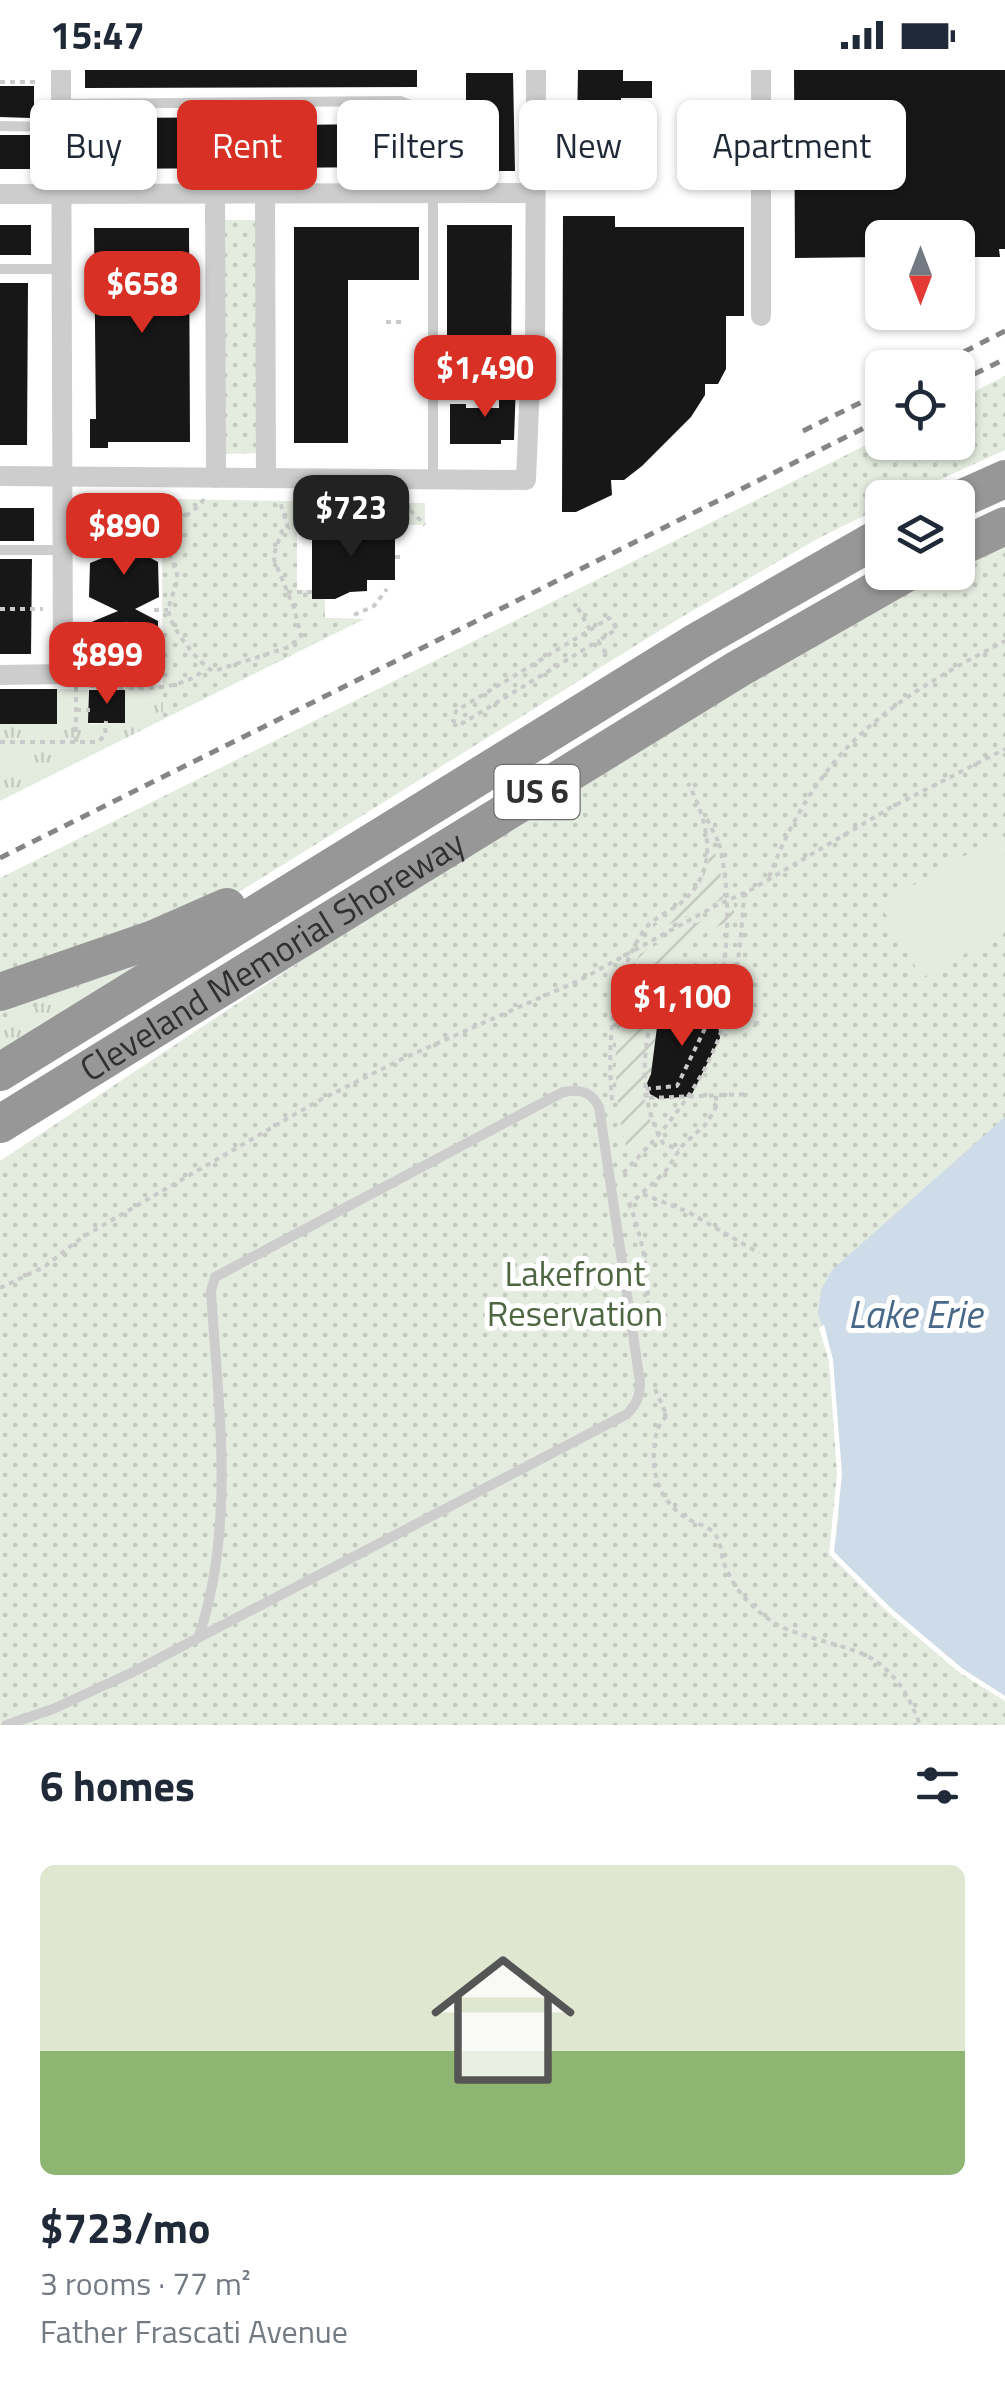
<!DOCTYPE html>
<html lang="en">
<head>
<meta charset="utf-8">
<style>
  :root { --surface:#fff; --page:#f6f6f7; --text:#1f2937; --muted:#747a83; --accent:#d93025 }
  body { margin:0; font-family:"Titillium Web",sans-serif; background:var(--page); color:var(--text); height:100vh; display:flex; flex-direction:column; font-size:38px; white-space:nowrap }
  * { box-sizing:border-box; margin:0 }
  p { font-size:32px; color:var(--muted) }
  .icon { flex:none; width:55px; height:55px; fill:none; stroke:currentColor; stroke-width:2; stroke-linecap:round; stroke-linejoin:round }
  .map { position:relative; height:1655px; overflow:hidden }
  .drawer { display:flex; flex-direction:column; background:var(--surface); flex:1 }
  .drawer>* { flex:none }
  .guide { position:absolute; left:30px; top:30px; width:945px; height:90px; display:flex; gap:20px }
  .needle { width:65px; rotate:180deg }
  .controls { position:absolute; left:865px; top:150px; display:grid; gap:20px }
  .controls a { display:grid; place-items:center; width:110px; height:110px; border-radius:15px; background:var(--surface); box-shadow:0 2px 8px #0004; font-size:50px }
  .price { position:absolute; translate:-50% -85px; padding:0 22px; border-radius:20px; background:var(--accent); color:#fff; font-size:32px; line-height:65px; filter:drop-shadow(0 2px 5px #0008) }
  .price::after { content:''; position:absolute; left:50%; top:60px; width:30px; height:22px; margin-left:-15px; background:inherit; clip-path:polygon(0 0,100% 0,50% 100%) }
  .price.on { background:#222; color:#fff }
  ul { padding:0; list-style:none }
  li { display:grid; align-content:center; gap:20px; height:530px; padding:0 40px }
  li span { display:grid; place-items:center; height:310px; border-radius:15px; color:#555 }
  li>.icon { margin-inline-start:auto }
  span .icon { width:180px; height:180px; fill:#fffc; stroke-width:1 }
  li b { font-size:42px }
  h2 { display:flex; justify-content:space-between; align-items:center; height:120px; padding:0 40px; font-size:42px }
  .pill { padding:0 35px; border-radius:15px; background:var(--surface); box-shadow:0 2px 8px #0004; font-size:35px; line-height:90px }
  .pill.on { background:var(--accent); color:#fff }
  .status { display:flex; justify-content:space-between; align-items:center; height:70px; padding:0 50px; background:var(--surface); direction:ltr }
  .status svg { height:28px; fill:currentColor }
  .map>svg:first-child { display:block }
  .grass { fill:url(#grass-tufts) }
  .park { fill:url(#park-dots) }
  .garden { fill:url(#garden-furrows) }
  .pitch { fill:#e4ebdf }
  .water { fill:#cedbe8 }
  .pier { fill:#fff }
  .building { fill:#171717 }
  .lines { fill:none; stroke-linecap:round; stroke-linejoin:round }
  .path { stroke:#cacaca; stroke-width:4; stroke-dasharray:5 5; stroke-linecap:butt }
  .lane { stroke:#cdcdcd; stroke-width:10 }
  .street { stroke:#cdcdcd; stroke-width:20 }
  .highway { stroke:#979797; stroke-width:38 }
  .rail { stroke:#858585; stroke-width:5; stroke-dasharray:10 8; stroke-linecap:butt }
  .path-bridge { stroke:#cacaca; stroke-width:4; stroke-dasharray:5 5; stroke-linecap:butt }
  .labels { text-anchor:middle; stroke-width:10; stroke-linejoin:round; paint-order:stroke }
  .shield { fill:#fff; stroke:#6e6e6e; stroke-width:2.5 }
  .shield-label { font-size:32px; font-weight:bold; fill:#303030 }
  .street-label { font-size:35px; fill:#303030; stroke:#fff }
  .park-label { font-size:35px; fill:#4f6642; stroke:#fff }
  .water-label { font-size:38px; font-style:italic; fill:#476888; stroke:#fff }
</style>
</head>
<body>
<div class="status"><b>15:47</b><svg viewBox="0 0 49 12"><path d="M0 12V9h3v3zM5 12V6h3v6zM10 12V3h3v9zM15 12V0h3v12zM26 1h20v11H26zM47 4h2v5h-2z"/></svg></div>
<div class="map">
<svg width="1005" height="1655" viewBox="0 0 1005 1655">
  <defs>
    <pattern id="grass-tufts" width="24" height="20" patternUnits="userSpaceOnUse" patternTransform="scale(2.5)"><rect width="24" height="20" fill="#e4ebdf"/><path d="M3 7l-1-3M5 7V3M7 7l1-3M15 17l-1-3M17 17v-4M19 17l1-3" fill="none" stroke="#c4cac0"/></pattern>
    <pattern id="park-dots" width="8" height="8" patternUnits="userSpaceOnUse" patternTransform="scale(2.5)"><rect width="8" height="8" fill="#e4ebdf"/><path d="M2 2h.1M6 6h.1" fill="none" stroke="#c4cac0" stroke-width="1.8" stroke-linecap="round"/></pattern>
    <pattern id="garden-furrows" width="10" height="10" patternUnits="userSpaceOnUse" patternTransform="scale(2.5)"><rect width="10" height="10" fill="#e4ebdf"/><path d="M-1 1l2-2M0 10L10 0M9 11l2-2" fill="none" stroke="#c4cac0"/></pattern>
  </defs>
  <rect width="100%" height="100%" fill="#fff"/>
  <!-- grass -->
  <g class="grass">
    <polygon points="162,429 425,433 425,455 408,455 408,446 404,441 390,441 389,459 313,459 312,462 297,462 297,520 312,520 312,529 325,529 325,548 364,549 0,731 0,654 57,619 88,620 89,654 125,653 125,616 163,615"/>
    <polygon points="134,884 140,897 0,982 0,932"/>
  </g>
  <!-- park -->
  <g class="park">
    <polygon points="215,150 265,150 266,383 216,384"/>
    <polygon points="1005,306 1005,380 902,427 882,428 882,437 819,468 680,548 162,870 0,956 0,808 882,367 882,372 958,372 958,330"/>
    <polygon points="162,429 297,433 297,520 312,520 312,529 325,529 325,548 364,549 163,648"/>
    <polygon points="1005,473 1005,1655 0,1655 0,1091 420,812 881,534 945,503 958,502 958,497"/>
  </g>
  <!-- garden -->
  <g class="garden">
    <path d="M712 774 720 798 723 829 648 864 652 858C689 834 706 819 712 774Z"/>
    <path d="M734 833V850C697 862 678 883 661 917L629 906 640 884Z"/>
    <path d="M625 915 666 928 658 949 651 1004 643 1025 653 1061 630 1087C613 1045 611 960 625 915Z"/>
  </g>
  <!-- pitch -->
  <polygon class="pitch" points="996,768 1005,784 1005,861 922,908 880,834"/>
  <!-- water -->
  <polygon class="water" points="1005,1047 1005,1626 963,1599 893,1540 834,1482 839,1446 833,1290 818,1243 821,1220 832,1200"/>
  <!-- pier -->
  <polygon class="pier" points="824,1255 833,1290 842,1404 834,1482 893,1540 963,1599 1005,1626 1005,1631 960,1603 889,1543 829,1484 837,1404 829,1291 819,1258"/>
  <!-- building -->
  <g class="building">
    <polygon points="85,0 417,0 417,17 85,18"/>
    <polygon points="578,0 623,0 623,11 652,11 652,28 621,28 621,45 614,45 615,110 576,110"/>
    <polygon points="794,0 1005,0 1005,179 999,179 1000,187 958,187 958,168 882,168 882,187 795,188"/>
    <polygon points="466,3 513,3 515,101 470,101 470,78 466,78"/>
    <polygon points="0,16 34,16 34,45 31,48 0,47"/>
    <polygon points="288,47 289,55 377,54 377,47 393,47 394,79 398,79 398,97 88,99 88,48"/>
    <polygon points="0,65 31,65 31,84 35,84 35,99 0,99"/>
    <polygon points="563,146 615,146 615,157 744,157 744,246 726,246 726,299 718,314 705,314 705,325 691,347 642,396 624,410 611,410 612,425 576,442 562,442"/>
    <rect x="0" y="155" width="31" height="30"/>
    <polygon points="447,155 512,155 511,304 447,303"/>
    <polygon points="294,157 419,157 419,210 348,210 348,373 294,373"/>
    <polygon points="94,158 189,158 190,372 108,372 108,378 90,378 90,349 96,349"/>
    <polygon points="0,213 28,213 27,375 0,375"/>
    <polygon points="499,312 516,312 514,370 501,370 501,374 450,374 450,334 466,334 466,338 499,338"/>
    <polygon points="90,432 159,432 159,468 136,480 158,492 159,527 135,539 158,551 158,587 146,593 126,551 126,587 106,587 102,593 89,587 89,553 118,541 89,527 90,493 118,482 90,468"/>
    <rect x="0" y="438" width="34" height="33"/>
    <polygon points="312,459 395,459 395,510 367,510 367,521 350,522 335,529 312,529"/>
    <polygon points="0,489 32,489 31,584 0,584"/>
    <rect x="0" y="619" width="57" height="35"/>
    <polygon points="89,620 125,620 125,653 88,653"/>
    <polygon points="666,928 716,944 720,968 691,1026 659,1029 650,1024 647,1013 651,1004 658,949"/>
  </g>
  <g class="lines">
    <!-- path -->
    <g class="path">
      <polyline points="0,12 40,12"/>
      <polyline points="294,45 294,105"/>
      <polyline points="193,105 193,45"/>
      <polyline points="386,252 406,252"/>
      <path d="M204 429C194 445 173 448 168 468 164 481 175 492 177 505 178 519 168 529 169 542 169 556 202 598 214 601L289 577 301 566 294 538 273 487 282 461 288 458 280 432"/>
      <polyline points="325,433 325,459"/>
      <polyline points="345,433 345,459"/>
      <polyline points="403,433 425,455"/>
      <polyline points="383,459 383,433"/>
      <polyline points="156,480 169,480"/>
      <polyline points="395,487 403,487"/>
      <polyline points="287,522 312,522"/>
      <polyline points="578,538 590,560 456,641 453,651 463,653 598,571 609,588"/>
      <polyline points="0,539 43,539"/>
      <polyline points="154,540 168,540"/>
      <polyline points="354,545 374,536 387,519"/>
      <polyline points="590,560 609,548 617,559 598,571"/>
      <polyline points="76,640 90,640"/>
      <polyline points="0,672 97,672 105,666 106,651"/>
      <path d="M76 672V615C116 616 174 628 205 599"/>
      <polyline points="707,749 719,773"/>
      <path d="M769 807C819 678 887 632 1005 571"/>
      <polyline points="621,909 763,955"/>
      <path d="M646 1019 677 1016 711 946 658 929C641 973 638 1031 663 1073L679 1080"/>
      <polyline points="649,1028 749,1024"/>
      <path d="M612 1030C607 974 611 907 645 859 654 847 671 841 682 832 721 799 708 751 688 713"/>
      <path d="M623 1103C714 1011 737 953 744 823"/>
      <polyline points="643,1124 688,1142 759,1183"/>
      <path d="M629 1133C644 1172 650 1208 647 1250"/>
      <polyline points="628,1136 665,1102 682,1076 707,1053 716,1037 716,1025"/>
      <polyline points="0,1218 44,1197 81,1168 316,1032 402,989 580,910 717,835 749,821 890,738 1005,679"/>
      <path d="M655 1319 667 1346C656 1355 655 1368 654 1381 652 1411 664 1437 692 1451 701 1455 712 1458 717 1467 721 1474 721 1483 723 1490 732 1518 751 1538 776 1554 805 1570 854 1575 877 1592 900 1609 910 1629 920 1655"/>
    </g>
    <!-- lane -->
    <g class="lane">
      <polyline points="62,34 401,31 413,36 416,50 416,123"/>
      <polyline points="0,56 60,57"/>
      <polyline points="0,199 61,199"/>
      <polyline points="433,410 433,124"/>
      <polyline points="0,480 62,480"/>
      <path d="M6 1655 53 1639 131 1603 627 1344C637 1334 640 1326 640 1312L599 1037C591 1021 580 1019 563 1022L215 1207 211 1221C218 1336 236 1454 199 1566"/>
    </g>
    <!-- street -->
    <g class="street">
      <polyline points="215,123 216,408"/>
      <polyline points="265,123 266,408"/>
      <polyline points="0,124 534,123"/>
      <polyline points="761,246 761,0"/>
      <polyline points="0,406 526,410 530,313 535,287 536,0"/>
      <polyline points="0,605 63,604 61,0"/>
    </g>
    <!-- highway -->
    <g class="highway">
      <polyline points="958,430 1005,409"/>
      <polyline points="958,478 1005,456"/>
      <polyline points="0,922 154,869 227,837"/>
      <polyline points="0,1002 698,571 882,466"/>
      <path id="s1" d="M0 1054 738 599 908 502"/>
    </g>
    <!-- rail -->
    <g class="rail">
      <polyline points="932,298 1005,261"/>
      <polyline points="958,312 1005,289"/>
      <polyline points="803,361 882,322"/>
      <polyline points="0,788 882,349"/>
    </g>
    <!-- path-bridge -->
    <path class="path-bridge" d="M711 946C730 893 732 827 719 773"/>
  </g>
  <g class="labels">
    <!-- shield labels -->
    <rect class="shield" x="494.5" y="695" width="85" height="54" rx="8"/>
    <g class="shield-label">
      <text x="537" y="733">US 6</text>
    </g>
    <!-- street labels -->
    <g class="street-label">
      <text dy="12" stroke="none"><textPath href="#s1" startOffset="320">Cleveland Memorial Shoreway</textPath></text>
    </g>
    <!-- park labels -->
    <g class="park-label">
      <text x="575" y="1216">Lakefront<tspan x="575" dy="40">Reservation</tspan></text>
    </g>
    <!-- water labels -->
    <g class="water-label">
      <text x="915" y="1258">Lake Erie</text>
    </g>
  </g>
</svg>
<div class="controls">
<a><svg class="needle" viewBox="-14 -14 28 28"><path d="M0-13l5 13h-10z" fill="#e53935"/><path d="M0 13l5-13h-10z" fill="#747a83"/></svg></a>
<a><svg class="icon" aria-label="locate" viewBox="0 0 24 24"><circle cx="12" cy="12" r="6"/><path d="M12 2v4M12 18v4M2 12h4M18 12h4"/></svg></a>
<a><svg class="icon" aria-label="layers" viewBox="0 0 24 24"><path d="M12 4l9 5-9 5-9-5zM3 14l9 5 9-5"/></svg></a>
</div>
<b class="price" style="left:142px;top:266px">$658</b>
<b class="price" style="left:485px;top:350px">$1,490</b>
<b class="price on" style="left:351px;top:490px">$723</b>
<b class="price" style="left:124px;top:508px">$890</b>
<b class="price" style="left:107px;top:637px">$899</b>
<b class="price" style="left:682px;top:979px">$1,100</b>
<div class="guide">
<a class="pill">Buy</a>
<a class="pill on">Rent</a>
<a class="pill">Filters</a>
<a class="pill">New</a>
<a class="pill">Apartment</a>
</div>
</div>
<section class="drawer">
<h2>6 homes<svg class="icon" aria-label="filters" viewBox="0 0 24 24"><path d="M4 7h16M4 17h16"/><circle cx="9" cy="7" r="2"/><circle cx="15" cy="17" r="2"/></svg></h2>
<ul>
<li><span style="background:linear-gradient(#dfe7d0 60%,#8fb573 0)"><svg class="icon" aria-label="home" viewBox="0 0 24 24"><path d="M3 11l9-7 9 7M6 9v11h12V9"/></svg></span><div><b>$723/mo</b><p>3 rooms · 77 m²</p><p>Father Frascati Avenue</p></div></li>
</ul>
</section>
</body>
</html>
